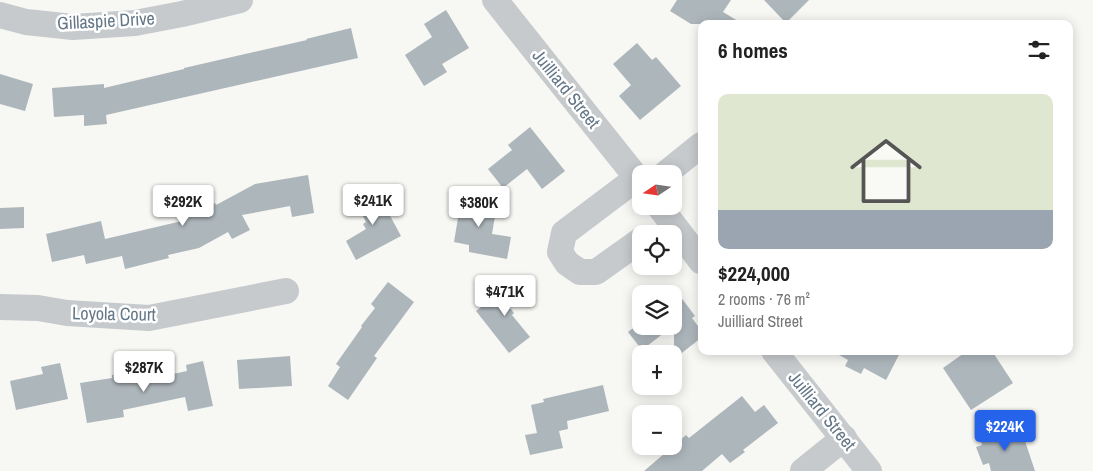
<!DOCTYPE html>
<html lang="en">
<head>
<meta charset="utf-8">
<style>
  :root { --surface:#fff; --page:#f2f2f2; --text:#222; --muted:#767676; --line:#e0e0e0; --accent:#2563eb }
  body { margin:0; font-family:"Archivo Narrow",sans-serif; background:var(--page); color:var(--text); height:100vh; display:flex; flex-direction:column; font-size:19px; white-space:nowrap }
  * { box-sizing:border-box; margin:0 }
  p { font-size:16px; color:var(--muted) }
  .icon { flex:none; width:28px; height:28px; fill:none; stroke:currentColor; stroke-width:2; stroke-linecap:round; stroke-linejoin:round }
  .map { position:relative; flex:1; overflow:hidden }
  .side { position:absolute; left:698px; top:20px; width:375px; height:335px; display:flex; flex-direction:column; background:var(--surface); border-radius:10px; box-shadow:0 2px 12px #0003 }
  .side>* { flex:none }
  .needle { width:32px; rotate:257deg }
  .buttons { position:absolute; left:632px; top:165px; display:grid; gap:10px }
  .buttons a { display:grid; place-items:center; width:50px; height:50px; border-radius:10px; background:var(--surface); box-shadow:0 2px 12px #0003; font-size:25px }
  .price { position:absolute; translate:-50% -42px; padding:0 11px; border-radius:5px; background:#fff; color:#222; font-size:16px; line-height:32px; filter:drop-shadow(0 1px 2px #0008) }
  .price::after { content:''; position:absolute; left:50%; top:30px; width:15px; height:11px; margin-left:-8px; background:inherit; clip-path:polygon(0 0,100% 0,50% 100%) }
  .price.active { background:var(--accent); color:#fff }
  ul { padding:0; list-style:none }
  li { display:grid; align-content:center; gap:10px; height:265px; padding:0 20px }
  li+li { border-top:1px solid var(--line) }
  li span { display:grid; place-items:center; height:155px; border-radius:10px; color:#555 }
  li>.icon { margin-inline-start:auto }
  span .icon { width:90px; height:90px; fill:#fffc; stroke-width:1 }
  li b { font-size:21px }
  h2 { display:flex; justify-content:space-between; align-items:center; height:60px; padding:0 20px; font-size:21px }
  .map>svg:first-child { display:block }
  .building { fill:#adb6bb }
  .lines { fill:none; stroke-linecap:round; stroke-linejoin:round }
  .street { stroke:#c6cacd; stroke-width:26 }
  .labels { text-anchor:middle; stroke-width:5; stroke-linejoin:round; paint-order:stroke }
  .street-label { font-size:18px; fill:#647787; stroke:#fff }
</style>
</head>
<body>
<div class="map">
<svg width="1093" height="471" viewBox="0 0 1093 471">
  <rect width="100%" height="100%" fill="#f7f7f4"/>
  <!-- building -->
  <g class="building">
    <polygon points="677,0 731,0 723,12 743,24 691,24 670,11"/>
    <polygon points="764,0 809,0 786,23"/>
    <polygon points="446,10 469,48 442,64 447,72 424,86 405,55 432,37 424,24"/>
    <polygon points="351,28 358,58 106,115 107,124 84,126 84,115 54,117 52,88 104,84 104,88 184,69 184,68 307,40 306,39"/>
    <polygon points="637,43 652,60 656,57 681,86 640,120 619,96 631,85 613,64"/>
    <polygon points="0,74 33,84 25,111 0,104"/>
    <polygon points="530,127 565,171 542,189 527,169 503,188 488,169 512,150 508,145"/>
    <polygon points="308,175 314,213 292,217 290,206 242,215 250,230 232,239 228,232 199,248 168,255 169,258 125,269 122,256 86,264 84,255 52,262 46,234 101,221 105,239 182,221 215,203 216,205 255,184"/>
    <polygon points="375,188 401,236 356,260 346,241 366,229 363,224 366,222 354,199"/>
    <polygon points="453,197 497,204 492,234 511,237 507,259 469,252 469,245 454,242 458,218 450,216"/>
    <polygon points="24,207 24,228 0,229 0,208"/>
    <polygon points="514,281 525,296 510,308 514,313 512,315 530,337 509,353 476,311"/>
    <polygon points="388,282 414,302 374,356 377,358 348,400 328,386 340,367 336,364 362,327 361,326 375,308 371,304"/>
    <polygon points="674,288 695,316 692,318 701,330 701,338 674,359"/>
    <polygon points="641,322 641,326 673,326 642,350 628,332"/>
    <polygon points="832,351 901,351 886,380 864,368 861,374 845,366 848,360"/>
    <polygon points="967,351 992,351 1013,383 971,410 943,368"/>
    <polygon points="290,356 292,386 239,389 237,360"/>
    <polygon points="203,361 213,406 188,411 185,397 123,410 124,417 87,423 80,383 112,378 112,375 134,371 136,382 187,371 186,365"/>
    <polygon points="60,363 68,399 16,410 10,381 43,374 41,367"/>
    <polygon points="603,385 609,411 567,421 568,429 559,431 563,448 530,455 525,435 537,433 531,405 544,402 543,399"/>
    <polygon points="742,396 755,412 764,405 778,423 743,450 745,452 730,463 722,454 702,471 644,471 686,435 689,438"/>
    <polygon points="1005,426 1008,432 1013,430 1017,440 1024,438 1035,471 991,471 989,463 983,465 976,447 982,445 979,435"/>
  </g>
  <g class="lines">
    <!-- street -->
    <g class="street">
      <polyline points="495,0 641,183"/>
      <polyline points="0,15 26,22 73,27 135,23 182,14 240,0"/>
      <polyline points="665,174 701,145"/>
      <polyline points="637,178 564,233 560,252 567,263 580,272 596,272 641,240"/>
      <polyline points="659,206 701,261"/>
      <polyline points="0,307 38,308 67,313 149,318 286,291"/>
      <polyline points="774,351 869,471"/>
      <polyline points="803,471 844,438"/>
    </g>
  </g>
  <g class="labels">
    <!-- street labels -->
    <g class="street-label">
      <text transform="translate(106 21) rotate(-3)" y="6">Gillaspie Drive</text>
      <text transform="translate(566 89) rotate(51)" y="6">Juilliard Street</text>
      <text transform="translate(114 314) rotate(1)" y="6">Loyola Court</text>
      <text transform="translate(822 411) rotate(51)" y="6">Juilliard Street</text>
    </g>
  </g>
</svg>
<div class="buttons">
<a><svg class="needle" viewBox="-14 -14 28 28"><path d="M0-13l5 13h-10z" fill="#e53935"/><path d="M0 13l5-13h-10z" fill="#767676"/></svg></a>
<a><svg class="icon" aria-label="locate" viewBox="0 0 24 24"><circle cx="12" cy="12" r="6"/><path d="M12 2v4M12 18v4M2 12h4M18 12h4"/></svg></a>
<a><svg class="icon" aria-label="layers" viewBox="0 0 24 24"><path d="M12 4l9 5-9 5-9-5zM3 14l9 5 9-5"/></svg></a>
<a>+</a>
<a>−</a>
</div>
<b class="price" style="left:373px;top:226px">$241K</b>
<b class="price" style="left:183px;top:227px">$292K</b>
<b class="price" style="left:479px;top:228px">$380K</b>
<b class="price" style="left:505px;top:317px">$471K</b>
<b class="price" style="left:144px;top:393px">$287K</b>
<b class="price active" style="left:1005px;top:452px">$224K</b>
<section class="side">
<h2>6 homes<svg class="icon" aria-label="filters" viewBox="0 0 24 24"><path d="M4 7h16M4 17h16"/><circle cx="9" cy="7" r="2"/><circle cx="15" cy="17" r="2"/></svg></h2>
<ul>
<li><span style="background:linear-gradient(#dfe7d0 75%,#9aa5b1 0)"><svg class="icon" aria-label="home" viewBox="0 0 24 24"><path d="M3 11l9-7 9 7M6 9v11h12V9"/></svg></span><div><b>$224,000</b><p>2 rooms · 76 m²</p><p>Juilliard Street</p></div></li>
</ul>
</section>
</div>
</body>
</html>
